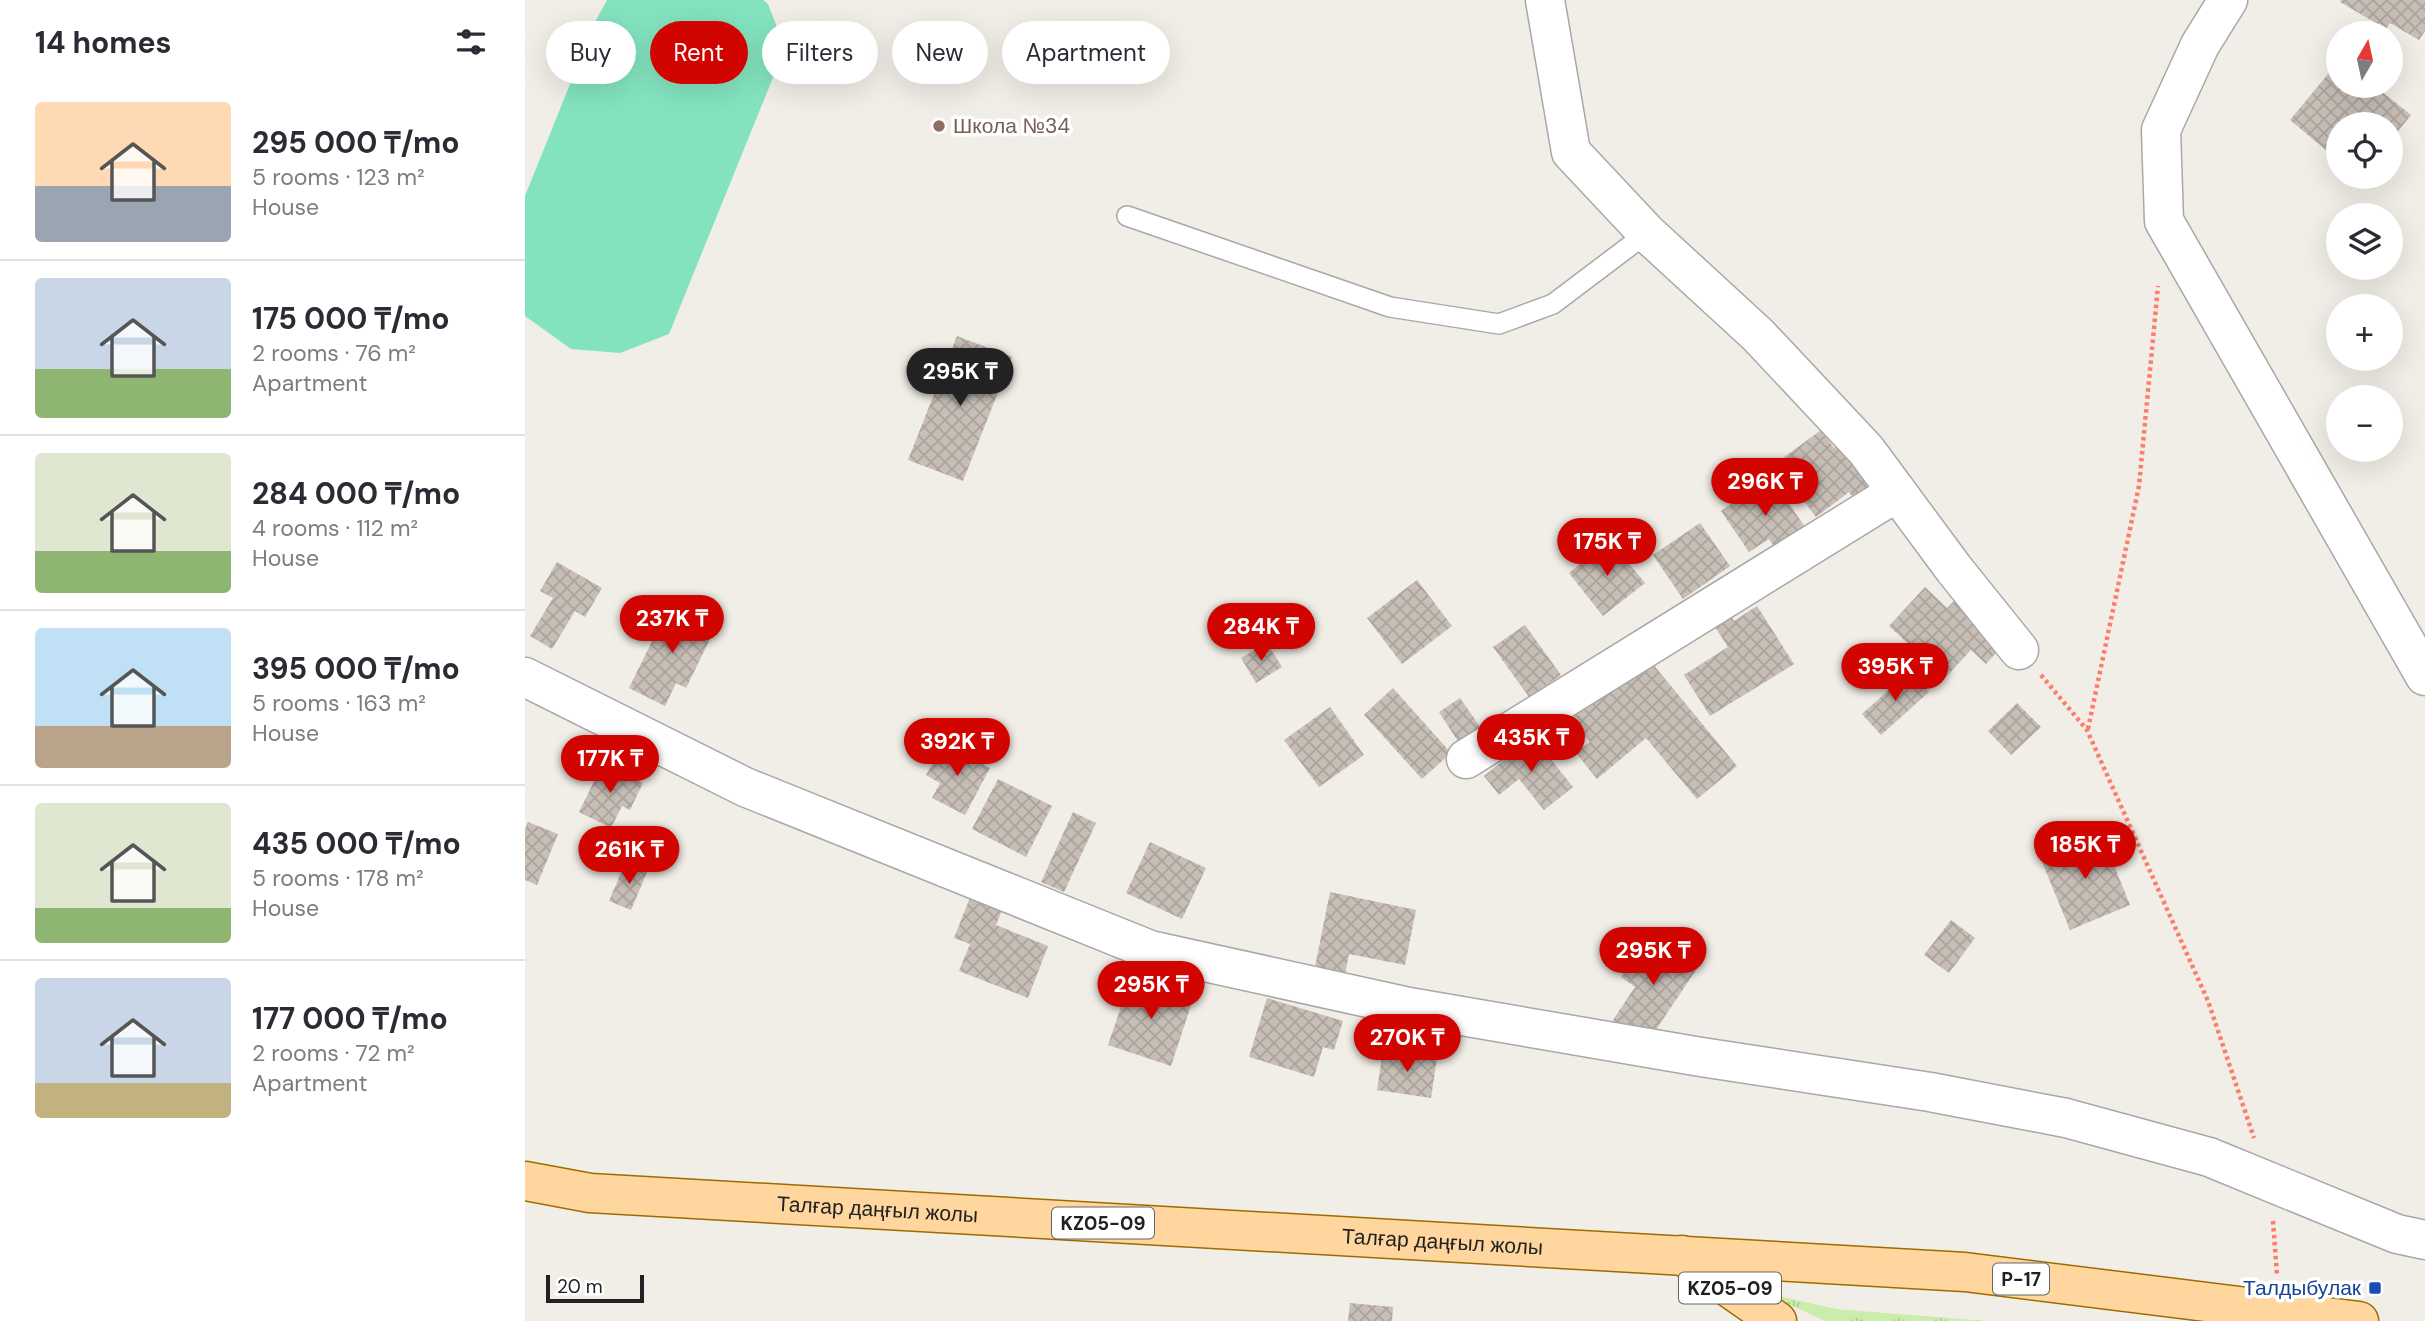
<!DOCTYPE html>
<html lang="en">
<head>
<meta charset="utf-8">
<style>
  :root { --surface:#fff; --page:#f2f2f3; --text:#2b2b33; --muted:#7c7c81; --line:#e1e1e2; --accent:#d10400 }
  body { margin:0; font-family:"DM Sans",sans-serif; background:var(--page); color:var(--text); height:100vh; display:flex; flex-direction:column; font-size:26px; white-space:nowrap }
  * { box-sizing:border-box; margin:0 }
  p { font-size:23px; color:var(--muted) }
  .icon { flex:none; width:38px; height:38px; fill:none; stroke:currentColor; stroke-width:2; stroke-linecap:round; stroke-linejoin:round }
  .map { position:relative; flex:1; overflow:hidden }
  .sheet { display:flex; flex-direction:column; background:var(--surface); width:525px }
  .sheet>* { flex:none }
  .hud { position:absolute; left:21px; top:21px; width:665px; height:63px; display:flex; gap:14px }
  .needle { width:46px; rotate:9deg }
  .controls { position:absolute; left:1801px; top:21px; display:grid; gap:14px }
  .controls a { display:grid; place-items:center; width:77px; height:77px; border-radius:50%; background:var(--surface); box-shadow:0 7px 28px #0002; font-size:35px }
  .scale { position:absolute; left:21px; bottom:18px; width:98px; box-sizing:border-box; padding-left:7px; border:4px solid #212121; border-top:0; font-size:19px; line-height:24px; white-space:nowrap; color:#212121; -webkit-text-stroke:5px #fff; paint-order:stroke }
  .price { position:absolute; translate:-50% -60px; padding:0 16px; border-radius:24px; background:var(--accent); color:#fff; font-size:23px; line-height:46px; filter:drop-shadow(0 2px 4px #0008) }
  .price::after { content:''; position:absolute; left:50%; top:42px; width:21px; height:16px; margin-left:-10px; background:inherit; clip-path:polygon(0 0,100% 0,50% 100%) }
  .price.active { background:#222; color:#fff }
  ul { padding:0; list-style:none }
  li { display:flex; align-items:center; gap:21px; height:175px; padding:0 35px }
  li+li { border-top:2px solid var(--line) }
  li span { display:grid; place-items:center; flex:none; width:196px; height:140px; border-radius:7px; color:#555 }
  li>.icon { margin-inline-start:auto }
  span .icon { width:84px; height:84px; fill:#fffc; stroke-width:1 }
  li b { font-size:30px }
  h2 { display:flex; justify-content:space-between; align-items:center; height:84px; padding:0 35px; font-size:30px }
  .chip { padding:0 24px; border-radius:32px; background:var(--surface); box-shadow:0 7px 28px #0002; font-size:24px; line-height:63px }
  .chip.active { background:var(--accent); color:#fff }
  main { display:flex; flex:1; min-height:0 }
  .map>svg:first-child { display:block }
  .grass { fill:url(#grass-tufts) }
  .pitch { fill:#83e3bf }
  .building { fill:url(#building-cross-hatch) }
  .lines { fill:none; stroke-linecap:round; stroke-linejoin:round }
  .service-casing { stroke:#a8a8a8; stroke-width:22 }
  .minor-casing { stroke:#a8a8a8; stroke-width:41 }
  .tertiary-casing { stroke:#a8a8a8; stroke-width:41 }
  .primary-casing { stroke:#9d6c00; stroke-width:41 }
  .path { stroke:#ff7c6a; stroke-width:4.5; stroke-dasharray:3.5 3.5; stroke-linecap:butt }
  .service { stroke:#fff; stroke-width:19 }
  .minor { stroke:#fff; stroke-width:38 }
  .tertiary { stroke:#fff; stroke-width:38 }
  .primary { stroke:#ffd79e; stroke-width:38 }
  .education-dot { fill:#8d6e63; stroke:#fff; stroke-width:2.5 }
  .transit-dot { fill:#1a4fb4; stroke:#fff; stroke-width:2.5 }
  .labels { text-anchor:middle; stroke-width:7; stroke-linejoin:round; paint-order:stroke }
  .shield { fill:#fff; stroke:#646464; stroke-width:2 }
  .shield-label { font-size:19px; font-weight:bold; fill:#212121 }
  .education-label { font-size:21px; fill:#785e54; stroke:#fff; text-anchor:start }
  .street-label { font-size:21px; fill:#212121; stroke:#fff }
  .transit-label { font-size:21px; fill:#164399; stroke:#fff; text-anchor:end }
</style>
</head>
<body>
<main>
<section class="sheet">
<h2>14 homes<svg class="icon" aria-label="filters" viewBox="0 0 24 24"><path d="M4 7h16M4 17h16"/><circle cx="9" cy="7" r="2"/><circle cx="15" cy="17" r="2"/></svg></h2>
<ul>
<li><span style="background:linear-gradient(#ffd9b3 60%,#9aa5b1 0)"><svg class="icon" aria-label="home" viewBox="0 0 24 24"><path d="M3 11l9-7 9 7M6 9v11h12V9"/></svg></span><div><b>295 000 ₸/mo</b><p>5 rooms · 123 m²</p><p>House</p></div></li>
<li><span style="background:linear-gradient(#c9d6e8 65%,#8fb573 0)"><svg class="icon" aria-label="home" viewBox="0 0 24 24"><path d="M3 11l9-7 9 7M6 9v11h12V9"/></svg></span><div><b>175 000 ₸/mo</b><p>2 rooms · 76 m²</p><p>Apartment</p></div></li>
<li><span style="background:linear-gradient(#dfe7d0 70%,#8fb573 0)"><svg class="icon" aria-label="home" viewBox="0 0 24 24"><path d="M3 11l9-7 9 7M6 9v11h12V9"/></svg></span><div><b>284 000 ₸/mo</b><p>4 rooms · 112 m²</p><p>House</p></div></li>
<li><span style="background:linear-gradient(#bfe0f5 70%,#b9a48a 0)"><svg class="icon" aria-label="home" viewBox="0 0 24 24"><path d="M3 11l9-7 9 7M6 9v11h12V9"/></svg></span><div><b>395 000 ₸/mo</b><p>5 rooms · 163 m²</p><p>House</p></div></li>
<li><span style="background:linear-gradient(#dfe7d0 75%,#8fb573 0)"><svg class="icon" aria-label="home" viewBox="0 0 24 24"><path d="M3 11l9-7 9 7M6 9v11h12V9"/></svg></span><div><b>435 000 ₸/mo</b><p>5 rooms · 178 m²</p><p>House</p></div></li>
<li><span style="background:linear-gradient(#c9d6e8 75%,#c2b280 0)"><svg class="icon" aria-label="home" viewBox="0 0 24 24"><path d="M3 11l9-7 9 7M6 9v11h12V9"/></svg></span><div><b>177 000 ₸/mo</b><p>2 rooms · 72 m²</p><p>Apartment</p></div></li>
</ul>
</section>
<div class="map">
<svg width="1900" height="1321" viewBox="0 0 1900 1321">
  <defs>
    <pattern id="grass-tufts" width="24" height="20" patternUnits="userSpaceOnUse" patternTransform="scale(1.75)"><rect width="24" height="20" fill="#cbedac"/><path d="M3 7l-1-3M5 7V3M7 7l1-3M15 17l-1-3M17 17v-4M19 17l1-3" fill="none" stroke="#aecb94"/></pattern>
    <pattern id="building-cross-hatch" width="8" height="8" patternUnits="userSpaceOnUse" patternTransform="scale(1.75)"><rect width="8" height="8" fill="#c7beb6"/><path d="M0 0l8 8M0 8l8-8" fill="none" stroke="#aba39c"/></pattern>
  </defs>
  <rect width="100%" height="100%" fill="#f1eee7"/>
  <!-- grass -->
  <polygon class="grass" points="1237,1292 1311,1309 1461,1321 1300,1321"/>
  <!-- pitch -->
  <polygon class="pitch" points="82,0 238,0 243,4 260,48 144,334 95,353 46,349 0,316 0,196 70,22"/>
  <!-- building -->
  <g class="building">
    <polygon points="1816,0 1900,0 1900,31 1894,40 1865,23 1861,29 1815,2"/>
    <polygon points="1813,62 1813,86 1850,86 1886,115 1866,140 1866,124 1813,124 1813,137 1802,151 1765,120"/>
    <polygon points="432,336 487,357 438,481 383,460"/>
    <polygon points="1296,430 1309,448 1318,440 1353,487 1332,503 1324,492 1291,517 1250,464"/>
    <polygon points="1246,477 1284,533 1254,554 1244,539 1224,552 1196,511"/>
    <polygon points="1175,523 1205,566 1158,599 1128,555"/>
    <polygon points="1085,540 1120,583 1078,616 1044,573"/>
    <polygon points="32,562 77,588 60,617 50,611 27,649 5,636 28,598 15,591"/>
    <polygon points="892,580 927,626 877,664 842,618"/>
    <polygon points="1400,587 1422,608 1434,596 1482,641 1461,664 1446,650 1420,678 1364,626"/>
    <polygon points="145,605 191,627 161,688 151,683 140,706 104,688"/>
    <polygon points="1232,606 1269,664 1185,716 1159,675 1203,647 1187,622 1203,611 1209,621"/>
    <polygon points="1000,625 1036,675 1004,697 968,647"/>
    <polygon points="742,643 757,667 731,683 716,658"/>
    <polygon points="1122,657 1212,766 1172,799 1121,738 1072,779 1051,753 1065,742 1046,719"/>
    <polygon points="1385,671 1404,692 1356,735 1337,714"/>
    <polygon points="868,688 926,753 897,779 839,715"/>
    <polygon points="935,698 956,728 934,743 914,712"/>
    <polygon points="1492,703 1516,727 1486,755 1463,731"/>
    <polygon points="805,707 839,755 794,787 759,740"/>
    <polygon points="1008,737 1048,787 1019,810 994,779 974,795 959,776"/>
    <polygon points="419,743 465,768 440,815 407,798 415,783 401,775"/>
    <polygon points="78,763 118,783 105,810 97,806 86,828 54,812"/>
    <polygon points="473,779 527,806 501,857 447,829"/>
    <polygon points="548,812 571,823 539,892 516,882"/>
    <polygon points="3,822 33,834 12,885 0,880 0,829"/>
    <polygon points="1576,833 1605,905 1545,930 1515,857"/>
    <polygon points="625,842 681,868 657,919 601,893"/>
    <polygon points="101,861 123,870 106,910 84,901"/>
    <polygon points="448,890 480,903 471,925 523,946 503,998 434,971 445,944 429,938"/>
    <polygon points="805,892 891,910 880,965 824,954 819,979 789,972"/>
    <polygon points="1426,920 1450,938 1424,973 1399,955"/>
    <polygon points="1125,935 1173,967 1122,1043 1088,1020 1110,987 1096,977"/>
    <polygon points="607,975 669,996 646,1066 583,1045"/>
    <polygon points="742,998 818,1021 809,1050 798,1047 789,1077 724,1057"/>
    <polygon points="858,1050 912,1058 906,1098 852,1090"/>
    <polygon points="825,1303 868,1307 867,1321 823,1321"/>
  </g>
  <g class="lines">
    <!-- service casing -->
    <g class="service-casing">
      <polyline id="service" points="602,216 865,307 974,324 1028,304 1122,233"/>
    </g>
    <!-- minor casing -->
    <g class="minor-casing">
      <g id="minor">
        <polyline points="1020,0 1046,152 1122,233 1233,335 1341,450 1429,569 1494,650"/>
        <polyline points="0,677 220,787 625,950 884,1007 1176,1057 1405,1092 1541,1118 1684,1157 1872,1234 1900,1240"/>
        <polyline points="941,759 1372,492"/>
      </g>
    </g>
    <!-- tertiary casing -->
    <g class="tertiary-casing">
      <polyline id="tertiary" points="1703,0 1675,45 1636,130 1639,221 1900,676"/>
    </g>
    <!-- primary casing -->
    <g class="primary-casing">
      <g id="primary">
        <path id="s1" d="M0 1181 65 1193 1440 1272 1834 1321"/>
        <polyline points="1157,1255 1252,1321"/>
      </g>
    </g>
    <!-- path -->
    <g class="path">
      <polyline points="1516,675 1562,730 1683,1001 1729,1138"/>
      <polyline points="1563,729 1614,486 1633,286"/>
      <polyline points="1748,1221 1752,1275"/>
    </g>
    <!-- service -->
    <use href="#service" class="service"/>
    <!-- minor -->
    <use href="#minor" class="minor"/>
    <!-- tertiary -->
    <use href="#tertiary" class="tertiary"/>
    <!-- primary -->
    <use href="#primary" class="primary"/>
  </g>
  <!-- markers -->
  <circle class="education-dot" cx="414" cy="126" r="7"/>
  <rect class="transit-dot" x="1843" y="1281" width="14" height="14" rx="3.5"/>
  <g class="labels">
    <!-- shield labels -->
    <g class="shield">
      <rect x="527" y="1207.5" width="102" height="31" rx="5"/>
      <rect x="1468" y="1263.5" width="56" height="31" rx="5"/>
      <rect x="1154" y="1272.5" width="102" height="31" rx="5"/>
    </g>
    <g class="shield-label">
      <text x="578" y="1230">KZ05-09</text>
      <text x="1496" y="1286">P-17</text>
      <text x="1205" y="1295">KZ05-09</text>
    </g>
    <!-- education labels -->
    <g class="education-label">
      <text x="428" y="133">Школа №34</text>
    </g>
    <!-- street labels -->
    <g class="street-label">
      <text dy="7" stroke="none"><textPath href="#s1" startOffset="354">Талғар даңғыл жолы</textPath></text>
      <text dy="7" stroke="none"><textPath href="#s1" startOffset="920">Талғар даңғыл жолы</textPath></text>
    </g>
    <!-- transit labels -->
    <g class="transit-label">
      <text x="1836" y="1295">Талдыбулак</text>
    </g>
  </g>
</svg>
<div class="controls">
<a><svg class="needle" viewBox="-14 -14 28 28"><path d="M0-13l5 13h-10z" fill="#e53935"/><path d="M0 13l5-13h-10z" fill="#7c7c81"/></svg></a>
<a><svg class="icon" aria-label="locate" viewBox="0 0 24 24"><circle cx="12" cy="12" r="6"/><path d="M12 2v4M12 18v4M2 12h4M18 12h4"/></svg></a>
<a><svg class="icon" aria-label="layers" viewBox="0 0 24 24"><path d="M12 4l9 5-9 5-9-5zM3 14l9 5 9-5"/></svg></a>
<a>+</a>
<a>−</a>
</div>
<div class="scale">20 m</div>
<b class="price active" style="left:435px;top:408px">295K ₸</b>
<b class="price" style="left:1240px;top:518px">296K ₸</b>
<b class="price" style="left:1082px;top:578px">175K ₸</b>
<b class="price" style="left:147px;top:655px">237K ₸</b>
<b class="price" style="left:736px;top:663px">284K ₸</b>
<b class="price" style="left:1370px;top:703px">395K ₸</b>
<b class="price" style="left:1006px;top:774px">435K ₸</b>
<b class="price" style="left:432px;top:778px">392K ₸</b>
<b class="price" style="left:85px;top:795px">177K ₸</b>
<b class="price" style="left:1560px;top:881px">185K ₸</b>
<b class="price" style="left:104px;top:886px">261K ₸</b>
<b class="price" style="left:1128px;top:987px">295K ₸</b>
<b class="price" style="left:626px;top:1021px">295K ₸</b>
<b class="price" style="left:882px;top:1074px">270K ₸</b>
<div class="hud">
<a class="chip">Buy</a>
<a class="chip active">Rent</a>
<a class="chip">Filters</a>
<a class="chip">New</a>
<a class="chip">Apartment</a>
</div>
</div>
</main>
</body>
</html>
